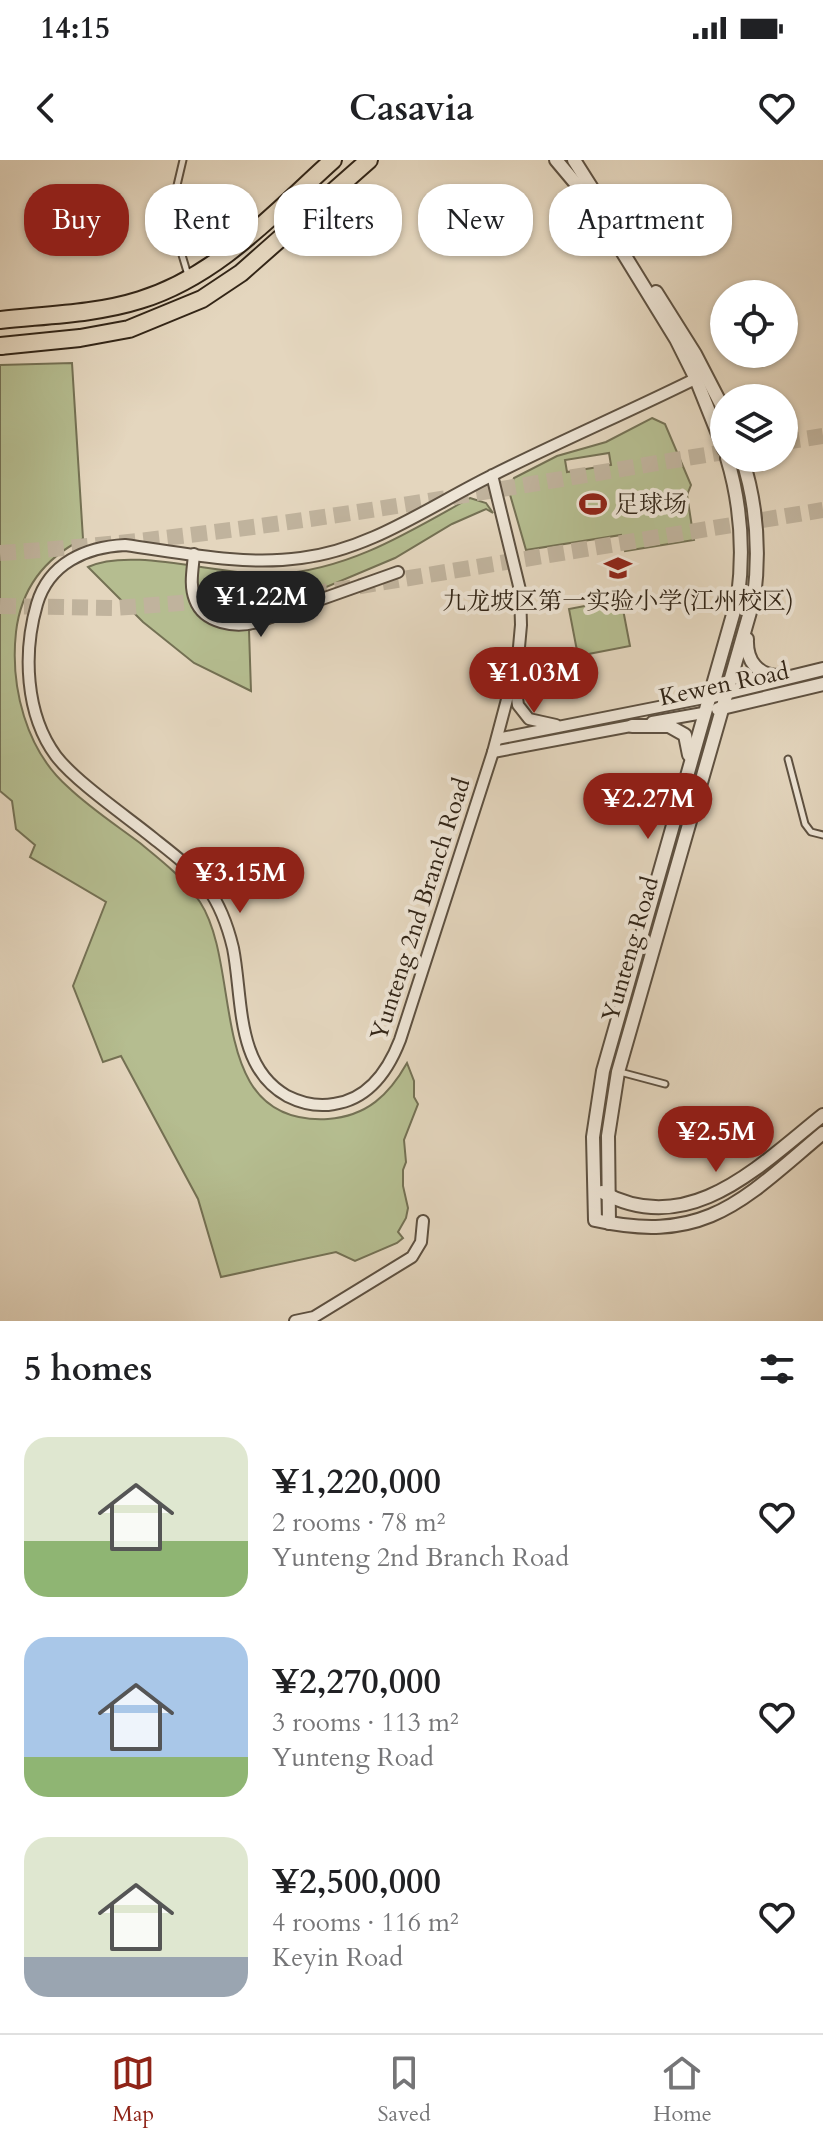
<!DOCTYPE html>
<html lang="en">
<head>
<meta charset="utf-8">
<style>
  :root { --surface:#fff; --page:#f6f6f6; --text:#202124; --muted:#757577; --line:#e0e0e0; --accent:#8f2418 }
  body { margin:0; font-family:Cardo,"Noto Serif SC",serif; background:var(--page); color:var(--text); height:100vh; display:flex; flex-direction:column; font-size:30px; white-space:nowrap }
  * { box-sizing:border-box; margin:0 }
  p { font-size:26px; color:var(--muted) }
  .icon { flex:none; width:44px; height:44px; fill:none; stroke:currentColor; stroke-width:2; stroke-linecap:round; stroke-linejoin:round }
  .map { position:relative; height:1161px; overflow:hidden }
  .side { display:flex; flex-direction:column; background:var(--surface); flex:1 }
  .side>* { flex:none }
  .banner { position:absolute; left:24px; top:24px; width:776px; height:72px; display:flex; gap:16px }
  .tools { position:absolute; left:710px; top:120px; display:grid; gap:16px }
  .tools a { display:grid; place-items:center; width:88px; height:88px; border-radius:50%; background:var(--surface); box-shadow:0 2px 6px #0004; font-size:40px }
  .price { position:absolute; translate:-50% -68px; padding:0 18px; border-radius:28px; background:var(--accent); color:#fff; font-size:26px; line-height:52px; filter:drop-shadow(0 2px 4px #0008) }
  .price::after { content:''; position:absolute; left:50%; top:48px; width:24px; height:18px; margin-left:-12px; background:inherit; clip-path:polygon(0 0,100% 0,50% 100%) }
  .price.on { background:#222; color:#fff }
  ul { padding:0; list-style:none }
  li { display:flex; align-items:center; gap:24px; height:200px; padding:0 24px }
  li span { display:grid; place-items:center; flex:none; width:224px; height:160px; border-radius:24px; color:#555 }
  li>.icon { margin-inline-start:auto }
  span .icon { width:96px; height:96px; fill:#fffc; stroke-width:1 }
  li b { font-size:34px }
  h2 { display:flex; justify-content:space-between; align-items:center; height:96px; padding:0 24px; font-size:34px }
  .tag { padding:0 28px; border-radius:32px; background:var(--surface); box-shadow:0 2px 6px #0004; font-size:28px; line-height:72px }
  .tag.on { background:var(--accent); color:#fff }
  .status { display:flex; justify-content:space-between; align-items:center; height:56px; padding:0 40px; background:var(--surface); direction:ltr }
  .status svg { height:22px; fill:currentColor }
  header { display:flex; justify-content:space-between; align-items:center; height:104px; padding:0 24px; background:var(--surface); font-size:36px; font-weight:800 }
  .tab-bar { display:flex; justify-content:space-around; align-items:center; height:112px; border-top:2px solid var(--line); background:var(--surface); font-size:22px; color:var(--muted) }
  .tab-bar a { display:grid; justify-items:center; gap:4px }
  .tab-bar .on { color:var(--accent) }
  .map>svg:first-child { display:block }
  .green { fill:#b5bd90; stroke:#747154; stroke-width:2; fill-rule:evenodd }
  .lines { fill:none; stroke-linecap:round; stroke-linejoin:round }
  .trunk-tunnel { stroke:#c0b39d; stroke-width:16; stroke-dasharray:16 8; stroke-linecap:butt }
  .service-casing { stroke:#5e5141; stroke-width:9 }
  .minor-casing { stroke:#5e5141; stroke-width:14 }
  .tertiary-casing { stroke:#5e5141; stroke-width:16 }
  .primary-casing { stroke:#322517; stroke-width:20 }
  .trunk-casing { stroke:#322517; stroke-width:20 }
  .service { stroke:#ede4d5; stroke-width:5 }
  .minor { stroke:#ede4d5; stroke-width:10 }
  .tertiary { stroke:#ede4d5; stroke-width:12 }
  .primary { stroke:#e4d6be; stroke-width:16 }
  .trunk { stroke:#e4d6be; stroke-width:16 }
  .labels { text-anchor:middle; stroke-width:8; stroke-linejoin:round; paint-order:stroke }
  .poi-label { font-size:24px; fill:#322517; stroke:#ede4d5; text-anchor:start }
  .street-label { font-size:24px; fill:#322517; stroke:#ede4d5 }
</style>
</head>
<body>
<div class="status"><b>14:15</b><svg viewBox="0 0 49 12"><path d="M0 12V9h3v3zM5 12V6h3v6zM10 12V3h3v9zM15 12V0h3v12zM26 1h20v11H26zM47 4h2v5h-2z"/></svg></div>
<header><svg class="icon" aria-label="back" viewBox="0 0 24 24"><path d="M15 5l-7 7 7 7"/></svg>Casavia<svg class="icon" aria-label="heart" viewBox="0 0 24 24"><path d="M12 20l-8-8c-3-5 5-10 8-4 3-6 11-1 8 4z"/></svg></header>
<div class="map">
<svg width="823" height="1161" viewBox="0 0 823 1161">
  <rect width="100%" height="100%" fill="#e4d6be"/>
  <filter id="stains"><feTurbulence type="fractalNoise" baseFrequency=".0025" numOctaves="4"/><feColorMatrix values="0 0 0 0 .2 0 0 0 0 .09 0 0 0 0 .02 0 0 0 .5 -.17"/></filter>
  <radialGradient id="worn" r=".72"><stop offset=".6" stop-color="#630" stop-opacity="0"/><stop offset="1" stop-color="#630" stop-opacity=".3"/></radialGradient>
  <!-- green -->
  <g class="green">
    <path d="M72 203 83 379C45 398 21 429 16 472 10 527 26 590 68 627 90 648 116 665 140 683 162 701 184 718 200 742 244 810 204 966 328 959 367 956 389 935 407 903L414 921V937L418 944 404 980 406 1002 403 1010V1026L408 1048 406 1058 398 1072 403 1078 397 1083 355 1101 336 1092 221 1117 198 1039 121 896 103 902 73 826 106 742 30 697 35 685 16 669 12 641 0 631V205Z"/>
    <path d="M652 258 665 264 691 325 687 335 694 380 625 391 621 375 526 390 509 331 514 318 557 296 606 282ZM609 293 611 305 567 312 565 300Z"/>
    <path d="M470 338 486 343 493 353 486 349 452 364 395 398 300 438 303 453 249 470 251 531 194 503 143 462 88 407C133 386 223 417 277 414 349 410 409 372 470 338Z"/>
    <polygon points="621,439 630,486 578,496 569,449"/>
  </g>
  <g class="lines">
    <!-- trunk-tunnel -->
    <g class="trunk-tunnel">
      <polyline points="784,282 823,276"/>
      <path d="M0 393C243 377 484 331 724 292"/>
      <polyline points="0,446 115,448 324,432 823,350"/>
    </g>
    <!-- service casing -->
    <g class="service-casing">
      <g id="service">
        <polyline points="183,0 170,55 188,115"/>
        <polyline points="788,599 805,664 811,672 823,675"/>
        <polyline points="620,912 665,924"/>
      </g>
    </g>
    <!-- minor casing -->
    <g class="minor-casing">
      <g id="minor">
        <path d="M492 315 520 430 521 465 518 498 493 592 400 880C388 911 369 939 334 944 318 947 301 943 287 936 235 907 243 838 233 788 228 767 220 745 207 727 192 708 172 693 153 678 126 656 76 622 56 596 25 554 23 492 37 444 49 403 86 387 125 385 183 393 243 406 301 398 370 390 430 346 491 316 560 281 631 251 701 216"/>
        <path d="M194 394C193 409 189 425 195 440 204 464 236 468 257 462L398 412"/>
        <polyline points="515,523 518,545 529,559 556,565"/>
        <polyline points="652,562 703,553"/>
        <polyline points="497,579 709,537"/>
        <polyline points="493,592 636,565"/>
        <polyline points="295,1161 314,1157 412,1097 421,1082 423,1061"/>
      </g>
    </g>
    <!-- tertiary casing -->
    <g class="tertiary-casing">
      <g id="tertiary">
        <polyline points="556,0 593,44 676,179 696,219 724,289"/>
        <polyline points="574,0 600,41"/>
        <polyline points="656,132 695,194 724,250"/>
        <path d="M727 298C741 344 744 390 738 437L603 911 593 977 595 1060C707 1085 744 1039 823 973"/>
        <path d="M747 479C746 501 758 516 780 516"/>
        <polyline points="709,537 823,509"/>
        <polyline points="718,549 823,524"/>
        <polyline points="632,566 669,566 685,575 689,595"/>
        <path d="M602 1032C689 1080 760 1005 823 955"/>
        <path d="M609 1063 608 976 618 912 754 438C760 391 757 344 742 298"/>
      </g>
    </g>
    <!-- primary casing -->
    <g class="primary-casing">
      <g id="primary">
        <path d="M0 160C46 155 96 154 140 140 218 116 274 53 333 0"/>
        <polyline points="0,186 80,178 129,169 202,139 241,113 369,0"/>
      </g>
    </g>
    <!-- trunk casing -->
    <g class="trunk-casing">
      <polyline id="trunk" points="0,186 1,186"/>
    </g>
    <!-- service -->
    <use href="#service" class="service"/>
    <!-- minor -->
    <use href="#minor" class="minor"/>
    <!-- tertiary -->
    <use href="#tertiary" class="tertiary"/>
    <!-- primary -->
    <use href="#primary" class="primary"/>
    <!-- trunk -->
    <use href="#trunk" class="trunk"/>
  </g>
  <!-- icons -->
  <defs>
    <g id="stadium-bare" transform="scale(2.16)"><path d="M0-5a6.5 5 0 1 0 0 10a6.5 5 0 1 0 0-10ZM-3.5-1.8h7v3.6h-7Z" fill="#8f2418" stroke="#ede4d5" stroke-width="2.5" paint-order="stroke"/></g>
    <g id="school-bare" transform="scale(2.16)"><path d="M0-5L7-2L0 1L-7-2ZM-4 1L0 2.5L4 1V4Q0 6-4 4Z" fill="#8f2418" stroke="#ede4d5" stroke-width="2.5" paint-order="stroke"/></g>
  </defs>
  <g fill-rule="evenodd">
    <use href="#stadium-bare" x="593" y="344"/>
    <use href="#school-bare" x="618" y="408"/>
  </g>
  <g class="labels">
    <!-- poi labels -->
    <g class="poi-label">
      <text x="615" y="352">足球场</text>
      <text x="618" y="449" text-anchor="middle">九龙坡区第一实验小学(江州校区)</text>
    </g>
    <!-- street labels -->
    <g class="street-label">
      <text transform="translate(724 524) rotate(-12)" y="8">Kewen Road</text>
      <text transform="translate(420 749) rotate(-72)" y="8">Yunteng 2nd Branch Road</text>
      <text transform="translate(630 789) rotate(-74)" y="8">Yunteng Road</text>
    </g>
  </g>
  <rect width="100%" height="100%" filter="url(#stains)"/>
  <rect width="100%" height="100%" fill="url(#worn)"/>
</svg>
<div class="tools">
<a><svg class="icon" aria-label="locate" viewBox="0 0 24 24"><circle cx="12" cy="12" r="6"/><path d="M12 2v4M12 18v4M2 12h4M18 12h4"/></svg></a>
<a><svg class="icon" aria-label="layers" viewBox="0 0 24 24"><path d="M12 4l9 5-9 5-9-5zM3 14l9 5 9-5"/></svg></a>
</div>
<b class="price on" style="left:261px;top:479px">¥1.22M</b>
<b class="price" style="left:534px;top:555px">¥1.03M</b>
<b class="price" style="left:648px;top:681px">¥2.27M</b>
<b class="price" style="left:240px;top:755px">¥3.15M</b>
<b class="price" style="left:716px;top:1014px">¥2.5M</b>
<div class="banner">
<a class="tag on">Buy</a>
<a class="tag">Rent</a>
<a class="tag">Filters</a>
<a class="tag">New</a>
<a class="tag">Apartment</a>
</div>
</div>
<section class="side">
<h2>5 homes<svg class="icon" aria-label="filters" viewBox="0 0 24 24"><path d="M4 7h16M4 17h16"/><circle cx="9" cy="7" r="2"/><circle cx="15" cy="17" r="2"/></svg></h2>
<ul>
<li><span style="background:linear-gradient(#dfe7d0 65%,#8fb573 0)"><svg class="icon" aria-label="home" viewBox="0 0 24 24"><path d="M3 11l9-7 9 7M6 9v11h12V9"/></svg></span><div><b>¥1,220,000</b><p>2 rooms · 78 m²</p><p>Yunteng 2nd Branch Road</p></div><svg class="icon" aria-label="heart" viewBox="0 0 24 24"><path d="M12 20l-8-8c-3-5 5-10 8-4 3-6 11-1 8 4z"/></svg></li>
<li><span style="background:linear-gradient(#a9c7e8 75%,#8fb573 0)"><svg class="icon" aria-label="home" viewBox="0 0 24 24"><path d="M3 11l9-7 9 7M6 9v11h12V9"/></svg></span><div><b>¥2,270,000</b><p>3 rooms · 113 m²</p><p>Yunteng Road</p></div><svg class="icon" aria-label="heart" viewBox="0 0 24 24"><path d="M12 20l-8-8c-3-5 5-10 8-4 3-6 11-1 8 4z"/></svg></li>
<li><span style="background:linear-gradient(#dfe7d0 75%,#9aa5b1 0)"><svg class="icon" aria-label="home" viewBox="0 0 24 24"><path d="M3 11l9-7 9 7M6 9v11h12V9"/></svg></span><div><b>¥2,500,000</b><p>4 rooms · 116 m²</p><p>Keyin Road</p></div><svg class="icon" aria-label="heart" viewBox="0 0 24 24"><path d="M12 20l-8-8c-3-5 5-10 8-4 3-6 11-1 8 4z"/></svg></li>
</ul>
</section>
<nav class="tab-bar">
<a class="on"><svg class="icon" aria-label="map" viewBox="0 0 24 24"><path d="M3 6l6-2 6 2 6-2v14l-6 2-6-2-6 2zM9 4v14M15 6v14"/></svg>Map</a>
<a><svg class="icon" aria-label="saved" viewBox="0 0 24 24"><path d="M7 4h10v16l-5-4-5 4z"/></svg>Saved</a>
<a><svg class="icon" aria-label="home" viewBox="0 0 24 24"><path d="M3 11l9-7 9 7M6 9v11h12V9"/></svg>Home</a>
</nav>
</body>
</html>
